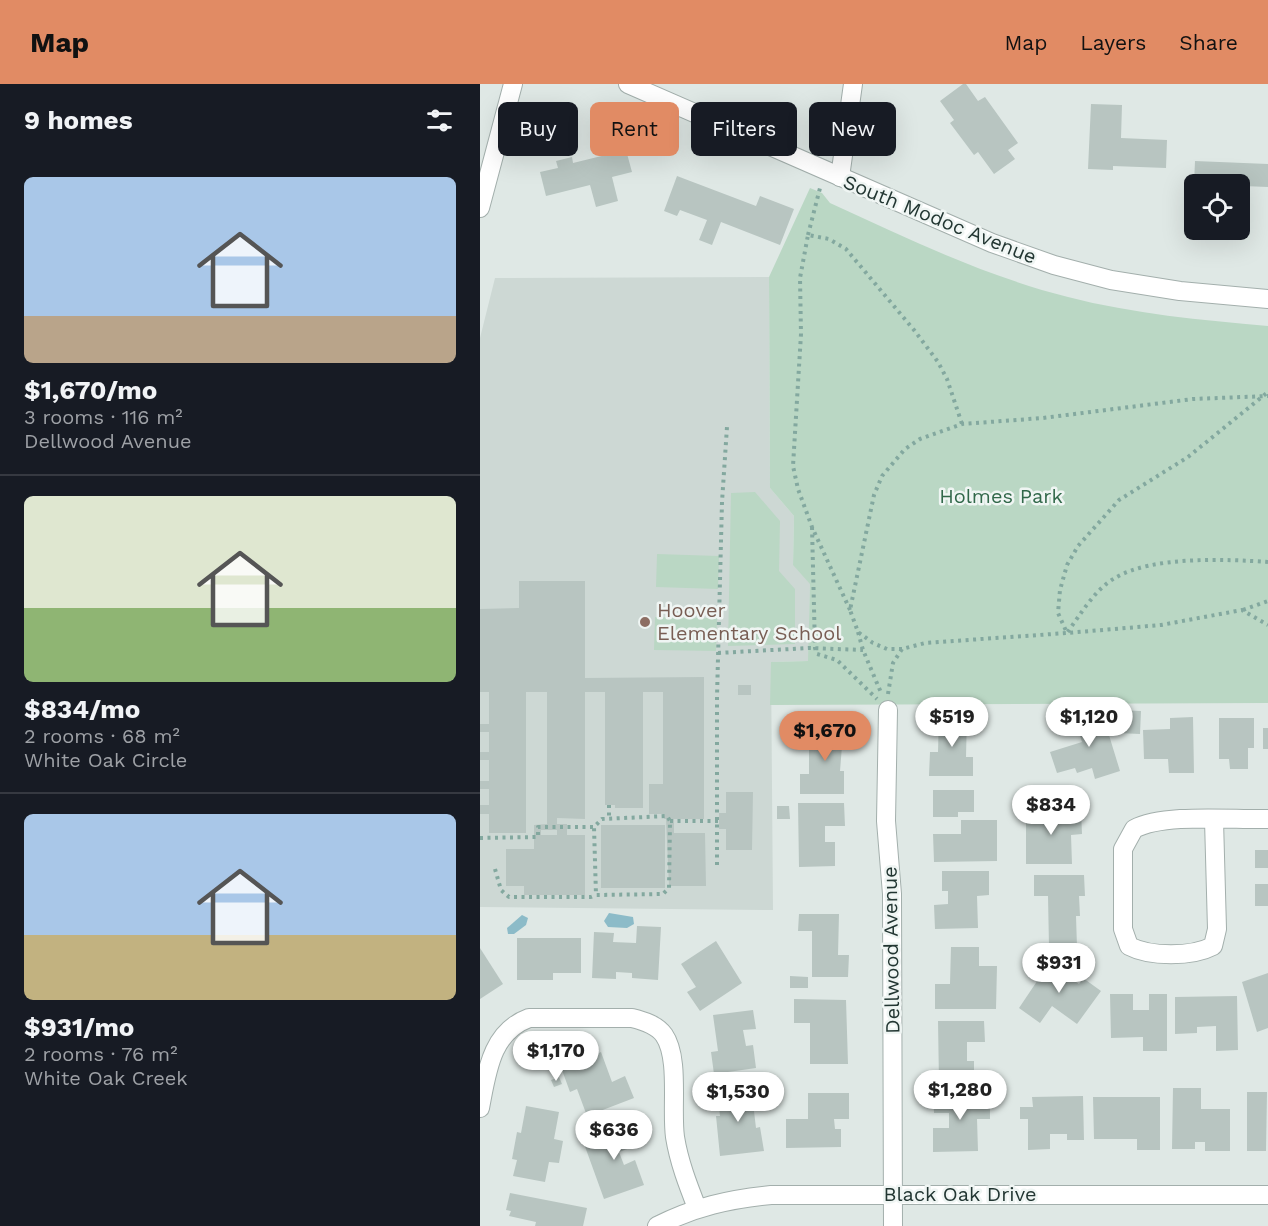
<!DOCTYPE html>
<html lang="en">
<head>
<meta charset="utf-8">
<style>
  :root { --surface:#171b24; --page:#20242c; --text:#f1f3f6; --muted:#9ea1a6; --line:#363941; --accent:#e18b64 }
  body { margin:0; font-family:"Work Sans",sans-serif; background:var(--page); color:var(--text); height:100vh; display:flex; flex-direction:column; font-size:22px; white-space:nowrap }
  * { box-sizing:border-box; margin:0 }
  p { font-size:20px; color:var(--muted) }
  .icon { flex:none; width:33px; height:33px; fill:none; stroke:currentColor; stroke-width:2; stroke-linecap:round; stroke-linejoin:round }
  .map { position:relative; flex:1; overflow:hidden }
  .sheet { display:flex; flex-direction:column; background:var(--surface); width:480px }
  .sheet>* { flex:none }
  .hud { position:absolute; left:18px; top:18px; width:570px; height:54px; display:flex; gap:12px }
  .controls { position:absolute; left:704px; top:90px; display:grid; gap:12px }
  .controls a { display:grid; place-items:center; width:66px; height:66px; border-radius:9px; background:var(--surface); box-shadow:0 6px 24px #0002; font-size:30px }
  .price { position:absolute; translate:-50% -51px; padding:0 14px; border-radius:21px; background:#fff; color:#222; font-size:20px; line-height:39px; filter:drop-shadow(0 2px 3px #0008) }
  .price::after { content:''; position:absolute; left:50%; top:36px; width:18px; height:14px; margin-left:-9px; background:inherit; clip-path:polygon(0 0,100% 0,50% 100%) }
  .price.current { background:var(--accent); color:#111 }
  ul { padding:0; list-style:none }
  li { display:grid; align-content:center; gap:12px; height:318px; padding:0 24px }
  li+li { border-top:2px solid var(--line) }
  li span { display:grid; place-items:center; height:186px; border-radius:9px; color:#555 }
  li>.icon { margin-inline-start:auto }
  span .icon { width:108px; height:108px; fill:#fffc; stroke-width:1 }
  li b { font-size:26px }
  h2 { display:flex; justify-content:space-between; align-items:center; height:72px; padding:0 24px; font-size:26px }
  .tag { padding:0 21px; border-radius:9px; background:var(--surface); box-shadow:0 6px 24px #0002; font-size:21px; line-height:54px }
  .tag.current { background:var(--accent); color:#111 }
  header { display:flex; align-items:center; gap:36px; box-sizing:border-box; height:84px; padding:0 30px; background:var(--accent); color:#111 }
  header strong { font-size:28px }
  nav { display:flex; gap:33px; margin-inline-start:auto; font-size:21px }
  main { display:flex; flex:1; min-height:0 }
  .map>svg:first-child { display:block }
  .built { fill:#cdd8d4 }
  .green { fill:#bad7c4 }
  .water { fill:#8cbbc8 }
  .building { fill:#b8c5c1; fill-rule:evenodd }
  .lines { fill:none; stroke-linecap:round; stroke-linejoin:round }
  .minor-casing { stroke:#a3afac; stroke-width:20 }
  .path { stroke:#83a89f; stroke-width:4; stroke-dasharray:3 4.5; stroke-linecap:butt }
  .minor { stroke:#fff; stroke-width:18 }
  .education-dot { fill:#8d6e63; stroke:#eff5f3; stroke-width:2 }
  .labels { text-anchor:middle; stroke-width:5; stroke-linejoin:round; paint-order:stroke }
  .street-label { font-size:20px; fill:#223632; stroke:#eff5f3 }
  .park-label { font-size:20px; fill:#31684a; stroke:#eff5f3 }
  .education-label { font-size:20px; fill:#785e54; stroke:#eff5f3; text-anchor:start }
</style>
</head>
<body>
<header>
<strong>Map</strong>
<nav><a>Map</a><a>Layers</a><a>Share</a></nav>
</header>
<main>
<section class="sheet">
<h2>9 homes<svg class="icon" aria-label="filters" viewBox="0 0 24 24"><path d="M4 7h16M4 17h16"/><circle cx="9" cy="7" r="2"/><circle cx="15" cy="17" r="2"/></svg></h2>
<ul>
<li><span style="background:linear-gradient(#a9c7e8 75%,#b9a48a 0)"><svg class="icon" aria-label="home" viewBox="0 0 24 24"><path d="M3 11l9-7 9 7M6 9v11h12V9"/></svg></span><div><b>$1,670/mo</b><p>3 rooms · 116 m²</p><p>Dellwood Avenue</p></div></li>
<li><span style="background:linear-gradient(#dfe7d0 60%,#8fb573 0)"><svg class="icon" aria-label="home" viewBox="0 0 24 24"><path d="M3 11l9-7 9 7M6 9v11h12V9"/></svg></span><div><b>$834/mo</b><p>2 rooms · 68 m²</p><p>White Oak Circle</p></div></li>
<li><span style="background:linear-gradient(#a9c7e8 65%,#c2b280 0)"><svg class="icon" aria-label="home" viewBox="0 0 24 24"><path d="M3 11l9-7 9 7M6 9v11h12V9"/></svg></span><div><b>$931/mo</b><p>2 rooms · 76 m²</p><p>White Oak Creek</p></div></li>
</ul>
</section>
<div class="map">
<svg width="788" height="1142" viewBox="0 0 788 1142">
  <rect width="100%" height="100%" fill="#dfe8e5"/>
  <!-- built -->
  <polygon class="built" points="289,193 290,404 314,432 313,480 330,499 329,577 291,578 293,826 0,823 0,254 15,194"/>
  <!-- green -->
  <g class="green">
    <path d="M330 104 342 109 350 119C428 155 505 192 588 213 654 230 721 236 788 242V619L290 621 291 578 328 577 330 500 313 481 314 432 290 404 289 193Z"/>
    <polygon points="275,408 300,437 299,487 315,505 315,560 248,562 251,409"/>
    <polygon points="177,470 239,472 238,505 176,503"/>
    <polygon points="175,533 237,534 236,567 174,566"/>
  </g>
  <!-- water -->
  <g class="water">
    <polygon points="129,829 153,833 154,840 147,844 128,843 124,837"/>
    <polygon points="42,831 48,834 46,841 34,850 28,850 27,844"/>
  </g>
  <!-- building -->
  <g class="building">
    <polygon points="483,0 486,0 498,17 505,13 538,59 528,66 535,75 514,90 498,68 494,71 470,39 474,36 460,17"/>
    <polygon points="611,20 642,21 641,54 687,56 686,84 633,82 633,86 608,85"/>
    <polygon points="146,66 152,88 132,93 138,117 116,123 110,101 66,112 60,88 78,84 76,77 92,73 93,79"/>
    <polygon points="715,77 788,80 788,103 714,100"/>
    <polygon points="197,92 276,122 280,112 314,125 300,161 241,138 232,161 219,156 227,136 200,126 197,132 184,127"/>
    <path d="M39 497H105V594L224 593V735H194V749H225L226 802H189L186 735H184L183 730H169V700H183V608H163V724H135V721H125V608H105V735L77 734V740H87V751H105V811H44V802H26V765H54V741L67 740V608H46V749H9V730H0V721H9V705H0V697H9V676H0V668H9V648H0V640H9V608H0V525L39 524ZM61 746H77V751H61Z"/>
    <rect x="258" y="601" width="13" height="10"/>
    <polygon points="621,625 640,687 615,695 612,684 597,689 595,684 577,689 570,668 602,658 594,633"/>
    <polygon points="638,626 661,627 660,650 637,649"/>
    <polygon points="459,630 487,630 486,673 493,673 493,692 449,692 450,668 458,668"/>
    <polygon points="713,633 714,689 689,689 688,675 664,675 663,646 690,645 690,634"/>
    <polygon points="739,634 774,634 774,664 768,664 768,685 750,685 749,675 739,675"/>
    <polygon points="341,637 364,637 360,687 364,687 364,710 320,710 320,690 329,690 329,656 341,656"/>
    <rect x="783" y="644" width="5" height="21"/>
    <polygon points="453,706 494,706 494,728 478,728 478,733 453,733"/>
    <polygon points="246,708 273,708 272,766 246,766 246,745 239,745 239,729 246,729"/>
    <polygon points="318,719 364,719 365,742 345,742 345,758 355,758 355,782 319,783"/>
    <polygon points="297,722 309,722 310,735 297,735"/>
    <polygon points="546,726 601,726 602,750 591,751 592,780 546,780"/>
    <polygon points="481,736 517,736 517,777 454,778 453,750 481,750"/>
    <rect x="121" y="741" width="64" height="63"/>
    <rect x="775" y="766" width="13" height="18"/>
    <polygon points="462,787 509,787 509,811 497,812 498,844 455,845 454,821 468,820 468,807 462,807"/>
    <polygon points="554,791 604,791 605,812 599,812 600,832 596,832 597,863 569,863 568,812 554,812"/>
    <rect x="775" y="800" width="13" height="22"/>
    <polygon points="319,830 359,830 358,871 369,871 368,893 332,893 332,847 318,847"/>
    <polygon points="157,842 181,843 178,896 152,894 152,889 136,888 136,895 112,894 114,848 134,849 133,858 156,859"/>
    <polygon points="37,854 101,854 101,889 73,889 73,896 37,896"/>
    <polygon points="236,857 262,899 220,927 207,908 216,903 201,880"/>
    <polygon points="471,863 499,863 499,882 517,882 516,925 455,925 455,900 470,900"/>
    <polygon points="0,864 23,900 0,915"/>
    <polygon points="574,872 593,885 588,892 599,900 603,894 621,907 597,940 572,922 560,939 539,924"/>
    <polygon points="788,889 788,944 777,948 762,898"/>
    <polygon points="310,892 328,893 328,904 310,904"/>
    <polygon points="630,910 653,910 653,926 669,926 669,910 687,910 687,967 663,967 663,953 631,954"/>
    <polygon points="757,912 758,966 736,967 736,942 717,943 717,949 695,950 695,913"/>
    <polygon points="314,915 366,916 368,980 330,980 330,939 314,939"/>
    <polygon points="273,926 276,945 263,946 266,962 273,961 276,984 234,990 231,968 238,967 233,931"/>
    <polygon points="458,937 504,937 505,958 487,958 487,977 494,977 494,999 459,999"/>
    <polygon points="121,968 132,998 145,992 154,1014 107,1032 97,1005 90,1008 82,986"/>
    <polygon points="79,993 82,1000 74,1003 71,996"/>
    <polygon points="271,1002 276,1044 280,1043 284,1067 240,1072 236,1032 240,1032 237,1006"/>
    <polygon points="693,1004 721,1004 721,1025 750,1025 750,1067 725,1067 725,1058 715,1058 715,1065 692,1065"/>
    <polygon points="767,1008 787,1008 786,1067 767,1067"/>
    <polygon points="328,1009 369,1009 369,1035 354,1035 355,1045 361,1045 361,1063 306,1064 306,1035 328,1035"/>
    <polygon points="453,1010 510,1010 510,1035 497,1035 498,1067 453,1068 453,1044 469,1044 469,1029 454,1029"/>
    <polygon points="603,1012 604,1056 587,1056 587,1050 570,1050 570,1065 548,1066 548,1035 540,1035 540,1023 553,1023 552,1013"/>
    <polygon points="613,1013 680,1013 680,1066 657,1066 657,1055 614,1055"/>
    <polygon points="46,1022 79,1028 74,1055 83,1057 79,1079 69,1078 65,1098 33,1092 37,1076 32,1075 37,1048 41,1049"/>
    <polygon points="153,1039 161,1060 139,1068 144,1081 155,1076 164,1101 124,1115 103,1057"/>
    <polygon points="30,1109 107,1124 103,1142 55,1142 56,1138 29,1132 31,1127 26,1126"/>
  </g>
  <g class="lines">
    <!-- minor casing -->
    <g class="minor-casing">
      <g id="minor">
        <polyline points="148,0 512,159 574,181 631,196 700,207 788,215"/>
        <polyline points="360,93 373,0"/>
        <polyline points="0,124 33,0"/>
        <polyline points="408,626 406,737 412,810 413,1142"/>
        <path d="M734 736 737 845 733 862C712 873 670 873 649 862L643 845V765L654 745C684 729 752 736 788 735"/>
        <path d="M0 1024C7 988 11 948 49 934H152C164 937 177 941 184 951 200 974 191 1025 195 1053 199 1078 208 1101 217 1124"/>
        <path d="M177 1142C214 1123 250 1115 291 1111H788"/>
      </g>
    </g>
    <!-- path -->
    <g class="path">
      <polyline points="328,151 340,104"/>
      <polyline points="332,443 335,564 337,570 357,576 397,615"/>
      <path d="M788 478C745 475 671 472 635 494 615 505 600 531 587 549L681 541 762 526 788 541"/>
      <polyline points="370,526 332,443 318,405 313,382 321,250 320,194 328,151 349,155 366,165 434,246 458,278 467,295 482,340"/>
      <polyline points="763,526 788,517"/>
      <polyline points="378,548 383,566 402,611"/>
      <polyline points="422,565 407,565 393,559 378,548 370,526 394,411 402,392 425,365 440,355 482,340 563,334 713,315 788,312"/>
      <polyline points="238,569 329,564 383,566"/>
      <polyline points="408,610 413,579 422,565 445,559 587,549 578,529 580,506 587,481 598,462 639,416 708,373 788,308"/>
      <polyline points="129,721 129,735"/>
      <polyline points="190,737 239,737"/>
      <polyline points="0,754 58,753 58,743 114,743 122,735 187,732 190,737 189,804 183,810 116,811 114,743"/>
      <polyline points="237,781 237,613 242,418 247,343"/>
      <polyline points="15,785 21,806 29,813 111,813 116,811"/>
    </g>
    <!-- minor -->
    <use href="#minor" class="minor"/>
  </g>
  <!-- markers -->
  <circle class="education-dot" cx="165" cy="538" r="6"/>
  <g class="labels">
    <!-- street labels -->
    <g class="street-label">
      <text transform="translate(460 135) rotate(22)" y="7">South Modoc Avenue</text>
      <text transform="translate(411 866) rotate(-91)" y="7">Dellwood Avenue</text>
      <text x="480" y="1117">Black Oak Drive</text>
    </g>
    <!-- park labels -->
    <g class="park-label">
      <text x="521" y="419">Holmes Park</text>
    </g>
    <!-- education labels -->
    <g class="education-label">
      <text x="177" y="533">Hoover<tspan x="177" dy="23">Elementary School</tspan></text>
    </g>
  </g>
</svg>
<div class="controls">
<a><svg class="icon" aria-label="locate" viewBox="0 0 24 24"><circle cx="12" cy="12" r="6"/><path d="M12 2v4M12 18v4M2 12h4M18 12h4"/></svg></a>
</div>
<b class="price" style="left:472px;top:664px">$519</b>
<b class="price" style="left:609px;top:664px">$1,120</b>
<b class="price current" style="left:345px;top:678px">$1,670</b>
<b class="price" style="left:571px;top:752px">$834</b>
<b class="price" style="left:579px;top:910px">$931</b>
<b class="price" style="left:76px;top:998px">$1,170</b>
<b class="price" style="left:480px;top:1037px">$1,280</b>
<b class="price" style="left:258px;top:1039px">$1,530</b>
<b class="price" style="left:134px;top:1077px">$636</b>
<div class="hud">
<a class="tag">Buy</a>
<a class="tag current">Rent</a>
<a class="tag">Filters</a>
<a class="tag">New</a>
</div>
</div>
</main>
</body>
</html>
